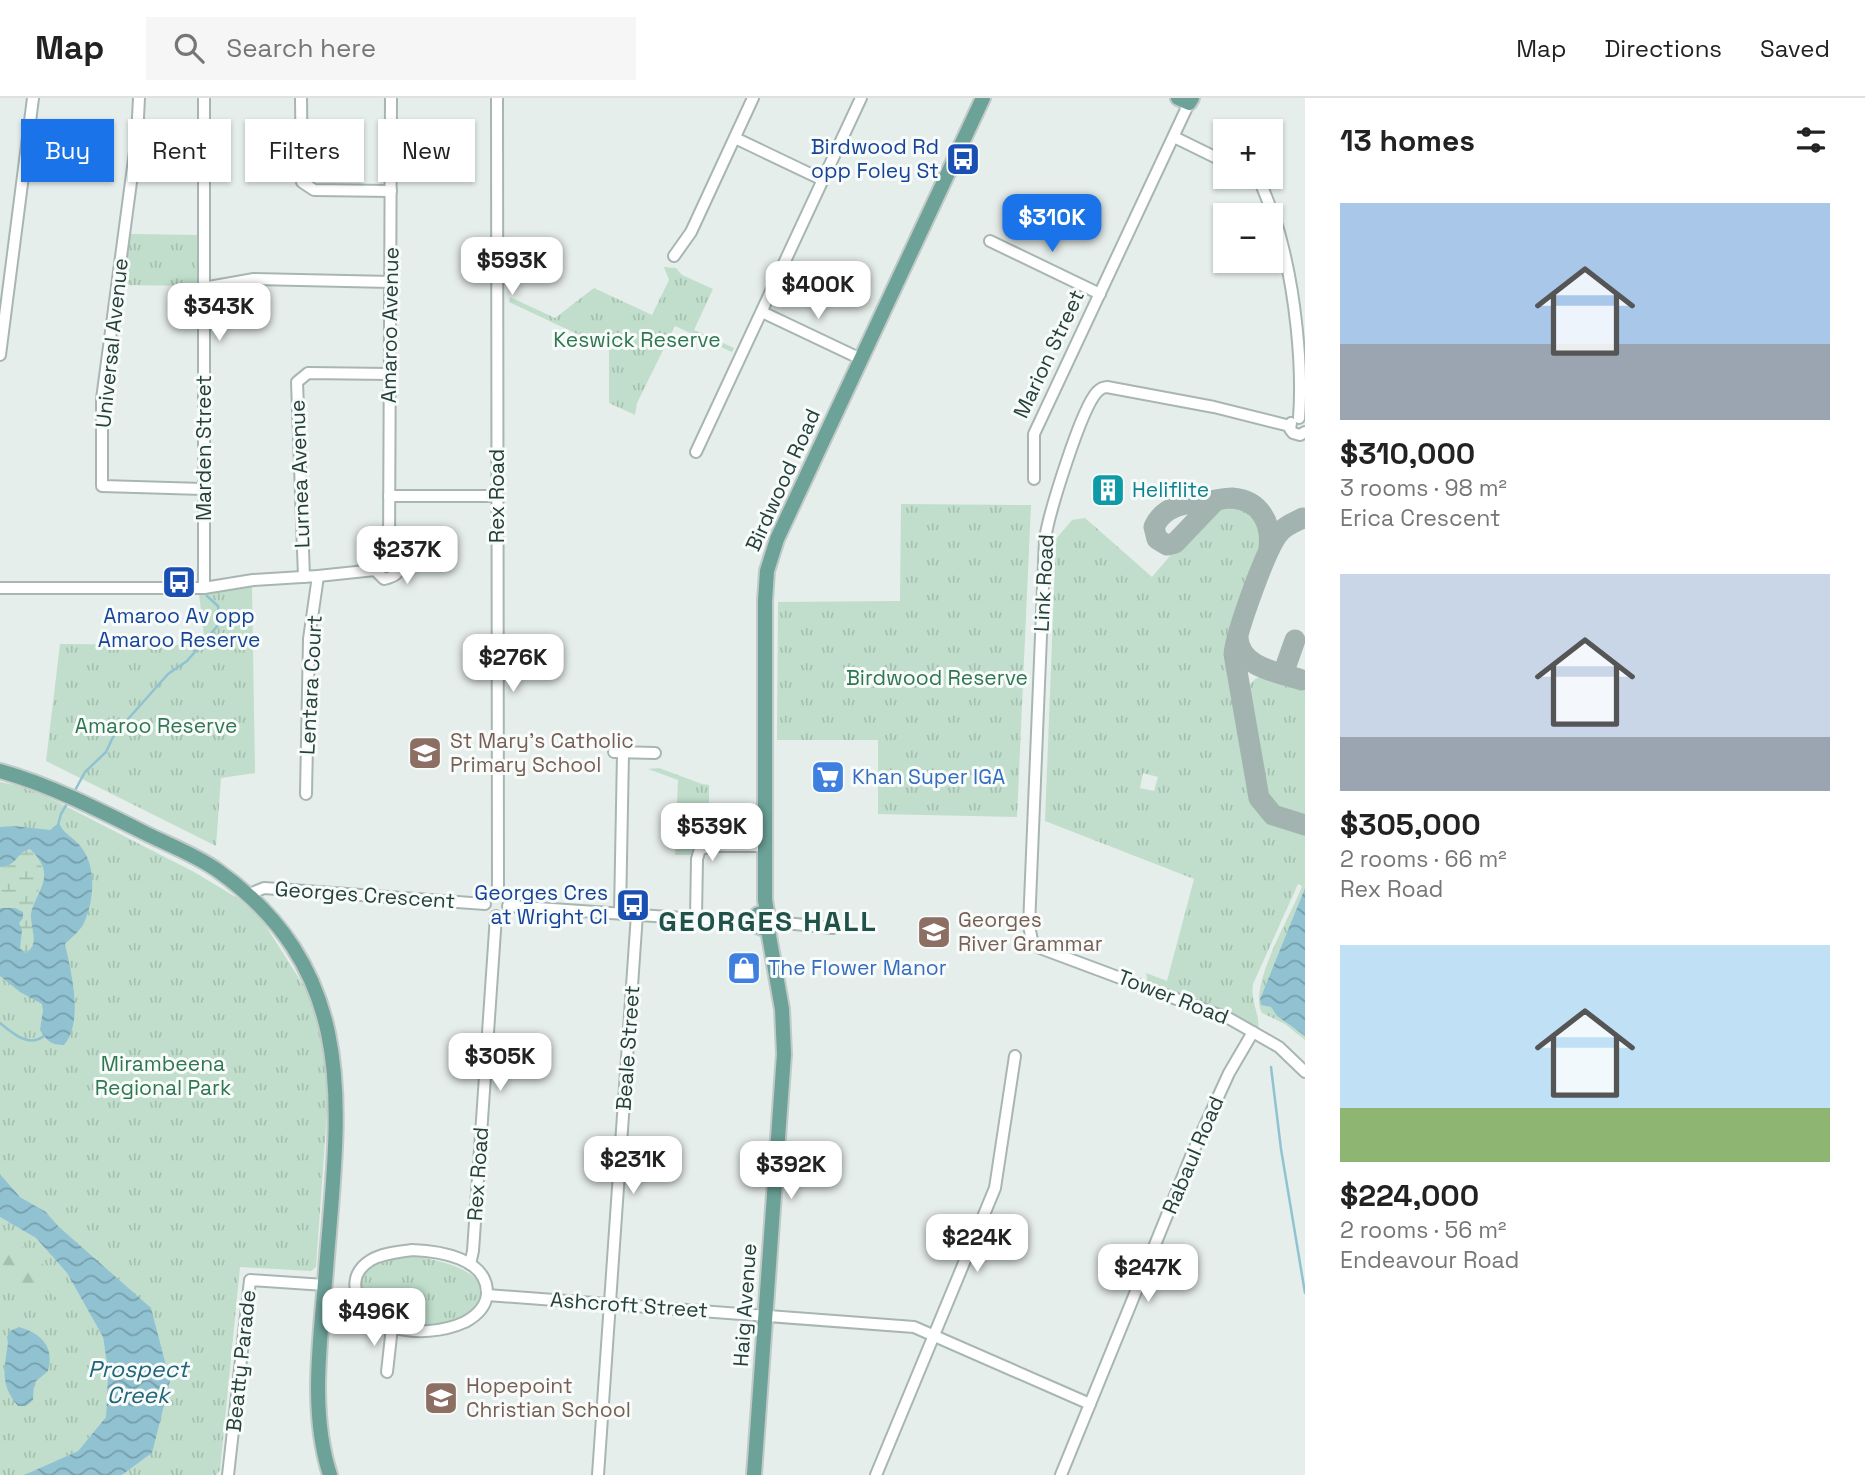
<!DOCTYPE html>
<html lang="en">
<head>
<meta charset="utf-8">
<style>
  :root { --surface:#fff; --page:#f6f6f6; --text:#222; --muted:#767676; --line:#e0e0e0; --accent:#1a73e8 }
  body { margin:0; font-family:"Space Grotesk",sans-serif; background:var(--page); color:var(--text); height:100vh; display:flex; flex-direction:column; font-size:26px; white-space:nowrap }
  * { box-sizing:border-box; margin:0 }
  p { font-size:23px; color:var(--muted) }
  .icon { flex:none; width:38px; height:38px; fill:none; stroke:currentColor; stroke-width:2; stroke-linecap:round; stroke-linejoin:round }
  .map { position:relative; flex:1; overflow:hidden }
  .details { display:flex; flex-direction:column; background:var(--surface); width:560px }
  .details>* { flex:none }
  .guide { position:absolute; left:21px; top:21px; width:665px; height:63px; display:flex; gap:14px }
  .buttons { position:absolute; left:1213px; top:21px; display:grid; gap:14px }
  .buttons a { display:grid; place-items:center; width:70px; height:70px; border-radius:0px; background:var(--surface); box-shadow:0 2px 5px #0004; font-size:35px }
  .price { position:absolute; translate:-50% -60px; padding:0 16px; border-radius:14px; background:#fff; color:#222; font-size:23px; line-height:46px; filter:drop-shadow(0 2px 4px #0008) }
  .price::after { content:''; position:absolute; left:50%; top:42px; width:21px; height:16px; margin-left:-10px; background:inherit; clip-path:polygon(0 0,100% 0,50% 100%) }
  .price.on { background:var(--accent); color:#fff }
  ul { padding:0; list-style:none }
  li { display:grid; align-content:center; gap:14px; height:371px; padding:0 35px }
  li span { display:grid; place-items:center; height:217px; border-radius:0px; color:#555 }
  li>.icon { margin-inline-start:auto }
  span .icon { width:126px; height:126px; fill:#fffc; stroke-width:1 }
  li b { font-size:30px }
  h2 { display:flex; justify-content:space-between; align-items:center; height:84px; padding:0 35px; font-size:30px }
  .chip { padding:0 24px; border-radius:0px; background:var(--surface); box-shadow:0 2px 5px #0004; font-size:24px; line-height:63px }
  .chip.on { background:var(--accent); color:#fff }
  header { display:flex; align-items:center; gap:42px; box-sizing:border-box; height:98px; padding:0 35px; background:var(--surface); border-bottom:2px solid var(--line) }
  header strong { font-size:33px }
  nav { display:flex; gap:38px; margin-inline-start:auto; font-size:24px }
  .search { width:490px; height:63px; background:var(--page); display:flex; align-items:center; gap:18px; box-sizing:border-box; padding:0 24px; border-radius:0px; color:var(--muted); font-size:26px }
  main { display:flex; flex:1; min-height:0 }
  .map>svg:first-child { display:block }
  .grass { fill:url(#grass-tufts); fill-rule:evenodd }
  .forest { fill:url(#forest-firs) }
  .wetland { fill:url(#wetland-marsh) }
  .water { fill:url(#water-waves) }
  .lines { fill:none; stroke-linecap:round; stroke-linejoin:round }
  .stream { stroke:#91c2d1; stroke-width:2.5 }
  .taxiway { stroke:#a3b4b0; stroke-width:21 }
  .minor-casing { stroke:#a8b6b3; stroke-width:14 }
  .major-casing { stroke:#c2cac8; stroke-width:18 }
  .minor { stroke:#fff; stroke-width:10 }
  .major { stroke:#6ca298; stroke-width:14 }
  .labels { text-anchor:middle; stroke-width:6; stroke-linejoin:round; paint-order:stroke }
  .transit-label { font-size:21px; fill:#164399; stroke:#f7fbf9; text-anchor:end }
  .street-label { font-size:21px; fill:#25403b; stroke:#f7fbf9 }
  .park-label { font-size:21px; fill:#307651; stroke:#f7fbf9 }
  .culture-label { font-size:21px; fill:#0d838f; stroke:#f7fbf9; text-anchor:start }
  .education-label { font-size:21px; fill:#785e54; stroke:#f7fbf9; text-anchor:start }
  .shop-label { font-size:21px; fill:#366cbe; stroke:#f7fbf9; text-anchor:start }
  .water-label { font-size:23px; font-style:italic; fill:#20657b; stroke:#f7fbf9 }
  .district-label { font-size:28px; font-weight:bold; letter-spacing:2px; fill:#21524a; stroke:#f7fbf9 }
</style>
</head>
<body>
<header>
<strong>Map</strong>
<div class="search"><svg class="icon" aria-label="search" viewBox="0 0 24 24"><circle cx="10" cy="10" r="6"/><path d="M15 15l6 6"/></svg>Search here</div>
<nav><a>Map</a><a>Directions</a><a>Saved</a></nav>
</header>
<main>
<div class="map">
<svg width="1305" height="1377" viewBox="0 0 1305 1377">
  <defs>
    <pattern id="grass-tufts" width="24" height="20" patternUnits="userSpaceOnUse" patternTransform="scale(1.75)"><rect width="24" height="20" fill="#c0decb"/><path d="M3 7l-1-3M5 7V3M7 7l1-3M15 17l-1-3M17 17v-4M19 17l1-3" fill="none" stroke="#a5c0af"/></pattern>
    <pattern id="forest-firs" width="22" height="20" patternUnits="userSpaceOnUse" patternTransform="scale(1.75)"><rect width="22" height="20" fill="#c0decb"/><path d="M5 1l3.5 6h-7zM16 11l3.5 6h-7z" fill="#a5c0af"/></pattern>
    <pattern id="wetland-marsh" width="20" height="14" patternUnits="userSpaceOnUse" patternTransform="scale(1.75)"><rect width="20" height="14" fill="#c0decb"/><path d="M1 5h8M5 5V1M11 12h8M15 12V8" fill="none" stroke="#a5c0af"/></pattern>
    <pattern id="water-waves" width="16" height="10" patternUnits="userSpaceOnUse" patternTransform="scale(1.75)"><rect width="16" height="10" fill="#91c2d1"/><path d="M0 5q4-4 8 0t8 0" fill="none" stroke="#769fab"/></pattern>
  </defs>
  <rect width="100%" height="100%" fill="#e6eeeb"/>
  <!-- grass -->
  <g class="grass">
    <polygon points="130,136 199,137 198,188 123,187"/>
    <polygon points="664,169 676,170 682,177 713,191 694,232 734,250 732,254 675,228 637,305 635,317 609,305 609,251 509,204 510,199 555,220 594,190 652,217 669,182"/>
    <path d="M1232 404C1256 409 1266 421 1264 445L1232 531 1227 556 1252 701C1262 725 1282 729 1305 735V790L1260 901 1271 909 1277 918 1305 938V942L1285 926 1262 915C1247 889 1292 816 1302 788L1298 786 1253 886C1250 904 1261 918 1258 932L1148 885 1146 875 1167 883 1194 781 1045 723 1056 441 1072 422 1085 420 1152 479 1210 411 1217 407ZM1143 675 1158 679 1154 693 1140 690Z"/>
    <polygon points="901,406 1031,407 1017,719 878,716 878,642 777,642 778,504 900,503"/>
    <polygon points="252,488 255,675 221,680 216,748 46,663 60,546 185,547 204,539 199,496"/>
    <path d="M1266 578 1305 590V720C1288 716 1274 714 1266 697L1247 597C1248 585 1254 579 1266 578Z"/>
    <polygon points="659,670 702,686 709,687 709,705 702,706 702,723 709,724 709,742 695,745 693,757 675,757 678,682 648,671"/>
    <polygon points="0,684 15,687 46,698 194,774 239,801 262,822 314,904 328,963 328,1001 316,1169 311,1173 240,1169 220,1372 216,1377 122,1377 152,1355 59,1129 46,1114 20,1099 0,1076"/>
    <polygon points="0,1119 36,1140 67,1175 103,1239 108,1273 106,1319 78,1353 24,1377 0,1377"/>
    <path d="M403 1158C425 1158 504 1172 476 1209 456 1236 395 1232 371 1211 366 1206 363 1199 359 1193L362 1177 379 1164Z"/>
  </g>
  <!-- forest -->
  <polygon class="forest" points="14,1142 53,1175 88,1223 38,1186 32,1191 24,1190 0,1179 0,1157 9,1157"/>
  <!-- wetland -->
  <path class="wetland" d="M30 751C55 778 38 784 32 812 29 824 36 838 32 851L25 855 22 853C18 843 23 835 19 825L23 814 15 810H0V769L8 768 24 752Z"/>
  <!-- water -->
  <g class="water">
    <path d="M59 725C64 737 74 739 81 749 97 769 94 803 84 825 80 833 71 840 65 846 71 873 84 924 64 947 51 947 47 943 40 932L43 912 42 906 20 894 0 878V810H15L23 814V820L19 825 22 832 20 850 25 855C41 847 30 830 31 816 33 802 46 788 44 774 44 766 35 756 30 751 16 754 18 768 0 769V729L14 728 50 732Z"/>
    <polygon points="1305,790 1305,938 1277,918 1271,909 1261,907 1260,901"/>
    <polygon points="0,1076 20,1099 46,1114 59,1129 151,1210 170,1283 152,1355 122,1377 24,1377 78,1353 106,1319 108,1273 103,1239 67,1175 36,1140 0,1119"/>
    <path d="M19 1229C41 1235 55 1249 48 1273L34 1285 33 1302 26 1308H18C0 1287 4 1271 8 1245L7 1239 10 1233Z"/>
  </g>
  <g class="lines">
    <!-- stream -->
    <g class="stream">
      <polyline points="73,696 85,674 106,654 113,639 128,621 168,576 187,563 220,525 218,508 207,498"/>
      <polyline points="58,727 61,716 68,704"/>
      <path d="M0 925C13 935 28 950 44 938"/>
      <polyline points="1271,969 1281,1051 1305,1195"/>
    </g>
    <!-- taxiway -->
    <g class="taxiway">
      <path d="M1216 402 1175 445 1167 447 1157 441 1154 429C1164 406 1189 405 1210 403 1218 402 1225 400 1232 400 1260 402 1272 425 1269 450"/>
      <path d="M1303 420C1295 424 1286 427 1280 434 1267 447 1236 535 1234 556L1259 700 1273 717 1305 727"/>
      <path d="M1238 540C1240 570 1278 574 1302 582"/>
      <polyline points="1283,576 1295,542"/>
    </g>
    <!-- minor casing -->
    <g class="minor-casing">
      <g id="minor">
        <polyline points="139,0 137,39 102,301 102,388 203,391"/>
        <polyline points="204,0 204,490"/>
        <polyline points="301,0 302,84 314,92 391,93"/>
        <polyline points="497,0 498,795"/>
        <polyline points="1174,39 1225,64"/>
        <polyline points="735,40 823,82"/>
        <path d="M1255 79 1259 81C1267 101 1276 121 1281 142 1295 194 1303 267 1299 320"/>
        <polyline points="990,143 1100,196"/>
        <polyline points="674,158 691,134 753,0"/>
        <polyline points="203,190 254,181 391,184"/>
        <polyline points="762,214 861,261"/>
        <polyline points="0,257 33,0"/>
        <polyline points="1291,325 1290,331 1293,335 1300,337 1305,334"/>
        <path d="M1290 328 1214 309 1107 289C1102 290 1101 290 1097 294 1081 311 1049 415 1045 441L1029 828 1032 842 1040 850 1230 921 1279 949 1305 974"/>
        <polyline points="696,354 861,0"/>
        <polyline points="1034,381 1034,336 1189,5"/>
        <polyline points="389,398 497,398"/>
        <path d="M375 472 384 481C393 479 400 476 400 466L389 453"/>
        <polyline points="304,479 297,284 308,275 390,276"/>
        <polyline points="0,490 204,490 253,482 318,478 375,472 386,464 389,453 391,0"/>
        <polyline points="614,654 655,655"/>
        <polyline points="306,696 309,541 318,478"/>
        <polyline points="247,797 264,790 485,806"/>
        <polyline points="508,808 756,825"/>
        <polyline points="620,815 623,655"/>
        <polyline points="696,820 697,761 700,751 714,748 765,748"/>
        <polyline points="776,824 833,830"/>
        <path d="M412 1152C439 1153 488 1160 487 1196 486 1209 476 1218 465 1224 443 1234 415 1236 392 1229 363 1220 338 1182 371 1162 383 1155 399 1154 412 1152Z"/>
        <polyline points="470,1166 473,1153 496,818"/>
        <polyline points="487,1197 914,1229 1090,1306"/>
        <polyline points="387,1274 392,1229"/>
        <polyline points="228,1377 250,1182 325,1187"/>
        <polyline points="598,1377 637,816"/>
        <polyline points="876,1377 995,1090 1015,958"/>
        <polyline points="1061,1377 1192,1056 1229,975 1253,934"/>
      </g>
    </g>
    <!-- major casing -->
    <g class="major-casing">
      <g id="major">
        <polyline points="1178,0 1189,5 1192,0"/>
        <path d="M0 673C53 688 101 713 151 738 172 748 197 758 217 772 364 877 338 1014 326 1172 321 1238 309 1312 330 1377"/>
        <polyline points="767,814 765,802 765,503 767,473 777,441 983,0"/>
        <polyline points="767,814 758,816 755,822 759,829 768,832"/>
        <polyline points="754,1377 784,956 782,911 768,832"/>
      </g>
    </g>
    <!-- minor -->
    <use href="#minor" class="minor"/>
    <!-- major -->
    <use href="#major" class="major"/>
  </g>
  <!-- icons -->
  <defs>
    <g id="bus-square" transform="scale(1.75)"><rect x="-9" y="-9" width="18" height="18" rx="4" fill="#1a4fb4" stroke="#f7fbf9"/><path d="M-5-6H5V4H4V6H2V4H-2V6H-4V4H-5ZM-3.5-4V0h7V-4ZM-3.5 1.2v1.5H-2V1.2ZM2 1.2v1.5H3.5V1.2Z" fill="#fff"/></g>
    <g id="building-square" transform="scale(1.75)"><rect x="-9" y="-9" width="18" height="18" rx="4" fill="#0f9aa8" stroke="#f7fbf9"/><path d="M-4-6H4V6H1V3H-1V6H-4ZM-2.5-4.3h1.7v1.8h-1.7ZM.8-4.3h1.7v1.8H.8ZM-2.5-1h1.7V.8h-1.7ZM.8-1h1.7V.8H.8Z" fill="#fff"/></g>
    <g id="school-square" transform="scale(1.75)"><rect x="-9" y="-9" width="18" height="18" rx="4" fill="#8d6e63" stroke="#f7fbf9"/><path d="M0-5L7-2L0 1L-7-2ZM-4 1L0 2.5L4 1V4Q0 6-4 4Z" fill="#fff"/></g>
    <g id="supermarket-square" transform="scale(1.75)"><rect x="-9" y="-9" width="18" height="18" rx="4" fill="#3f7fe0" stroke="#f7fbf9"/><path d="M-6-5.5h2.5l.6 2H6L4.5 2H-2.5L-4.4-4H-6ZM-1.5 3.2a1.3 1.3 0 1 0 .1 0ZM3 3.2a1.3 1.3 0 1 0 .1 0Z" fill="#fff"/></g>
    <g id="shop-square" transform="scale(1.75)"><rect x="-9" y="-9" width="18" height="18" rx="4" fill="#3f7fe0" stroke="#f7fbf9"/><path d="M-5-2.5h2.3a2.7 3.5 0 0 1 5.4 0H5L5.5 6h-11ZM-1.5-2.5h3a1.5 2.3 0 0 0-3 0Z" fill="#fff"/></g>
  </defs>
  <g fill-rule="evenodd">
    <use href="#bus-square" x="963" y="61"/>
    <use href="#building-square" x="1108" y="392"/>
    <use href="#bus-square" x="179" y="484"/>
    <use href="#school-square" x="425" y="655"/>
    <use href="#supermarket-square" x="828" y="679"/>
    <use href="#bus-square" x="633" y="807"/>
    <use href="#school-square" x="934" y="834"/>
    <use href="#shop-square" x="744" y="870"/>
    <use href="#school-square" x="441" y="1300"/>
  </g>
  <g class="labels">
    <!-- transit labels -->
    <g class="transit-label">
      <text x="939" y="56">Birdwood Rd<tspan x="939" dy="24">opp Foley St</tspan></text>
      <text x="179" y="525" text-anchor="middle">Amaroo Av opp<tspan x="179" dy="24">Amaroo Reserve</tspan></text>
      <text x="608" y="802">Georges Cres<tspan x="608" dy="24">at Wright Cl</tspan></text>
    </g>
    <!-- street labels -->
    <g class="street-label">
      <text transform="translate(390 227) rotate(-89)" y="7">Amaroo Avenue</text>
      <text transform="translate(112 245) rotate(-84)" y="7">Universal Avenue</text>
      <text transform="translate(1049 256) rotate(-65)" y="7">Marion Street</text>
      <text transform="translate(204 350) rotate(-90)" y="7">Marden Street</text>
      <text transform="translate(300 376) rotate(-92)" y="7">Lurnea Avenue</text>
      <text transform="translate(783 382) rotate(-66)" y="7">Birdwood Road</text>
      <text transform="translate(497 398) rotate(-90)" y="7">Rex Road</text>
      <text transform="translate(1044 485) rotate(-87)" y="7">Link Road</text>
      <text transform="translate(311 587) rotate(-87)" y="7">Lentara Court</text>
      <text transform="translate(365 797) rotate(4)" y="7">Georges Crescent</text>
      <text transform="translate(1173 899) rotate(21)" y="7">Tower Road</text>
      <text transform="translate(628 950) rotate(-86)" y="7">Beale Street</text>
      <text transform="translate(1193 1057) rotate(-67)" y="7">Rabaul Road</text>
      <text transform="translate(478 1076) rotate(-86)" y="7">Rex Road</text>
      <text transform="translate(629 1207) rotate(4)" y="7">Ashcroft Street</text>
      <text transform="translate(745 1207) rotate(-86)" y="7">Haig Avenue</text>
      <text transform="translate(241 1263) rotate(-84)" y="7">Beatty Parade</text>
    </g>
    <!-- park labels -->
    <g class="park-label">
      <text x="637" y="249">Keswick Reserve</text>
      <text x="937" y="587">Birdwood Reserve</text>
      <text x="156" y="635">Amaroo Reserve</text>
      <text x="163" y="973">Mirambeena<tspan x="163" dy="24">Regional Park</tspan></text>
    </g>
    <!-- culture labels -->
    <g class="culture-label">
      <text x="1132" y="399">Heliflite</text>
    </g>
    <!-- education labels -->
    <g class="education-label">
      <text x="450" y="650">St Mary's Catholic<tspan x="450" dy="24">Primary School</tspan></text>
      <text x="958" y="829">Georges<tspan x="958" dy="24">River Grammar</tspan></text>
      <text x="466" y="1295">Hopepoint<tspan x="466" dy="24">Christian School</tspan></text>
    </g>
    <!-- shop labels -->
    <g class="shop-label">
      <text x="852" y="686">Khan Super IGA</text>
      <text x="768" y="877">The Flower Manor</text>
    </g>
    <!-- water labels -->
    <g class="water-label">
      <text x="138" y="1279">Prospect<tspan x="138" dy="26">Creek</tspan></text>
    </g>
    <!-- district labels -->
    <g class="district-label">
      <text x="768" y="833">GEORGES HALL</text>
    </g>
  </g>
</svg>
<div class="buttons">
<a>+</a>
<a>−</a>
</div>
<b class="price on" style="left:1052px;top:156px">$310K</b>
<b class="price" style="left:512px;top:199px">$593K</b>
<b class="price" style="left:818px;top:223px">$400K</b>
<b class="price" style="left:219px;top:245px">$343K</b>
<b class="price" style="left:407px;top:488px">$237K</b>
<b class="price" style="left:513px;top:596px">$276K</b>
<b class="price" style="left:712px;top:765px">$539K</b>
<b class="price" style="left:500px;top:995px">$305K</b>
<b class="price" style="left:633px;top:1098px">$231K</b>
<b class="price" style="left:791px;top:1103px">$392K</b>
<b class="price" style="left:977px;top:1176px">$224K</b>
<b class="price" style="left:1148px;top:1206px">$247K</b>
<b class="price" style="left:374px;top:1250px">$496K</b>
<div class="guide">
<a class="chip on">Buy</a>
<a class="chip">Rent</a>
<a class="chip">Filters</a>
<a class="chip">New</a>
</div>
</div>
<section class="details">
<h2>13 homes<svg class="icon" aria-label="filters" viewBox="0 0 24 24"><path d="M4 7h16M4 17h16"/><circle cx="9" cy="7" r="2"/><circle cx="15" cy="17" r="2"/></svg></h2>
<ul>
<li><span style="background:linear-gradient(#a9c7e8 65%,#9aa5b1 0)"><svg class="icon" aria-label="home" viewBox="0 0 24 24"><path d="M3 11l9-7 9 7M6 9v11h12V9"/></svg></span><div><b>$310,000</b><p>3 rooms · 98 m²</p><p>Erica Crescent</p></div></li>
<li><span style="background:linear-gradient(#c9d6e8 75%,#9aa5b1 0)"><svg class="icon" aria-label="home" viewBox="0 0 24 24"><path d="M3 11l9-7 9 7M6 9v11h12V9"/></svg></span><div><b>$305,000</b><p>2 rooms · 66 m²</p><p>Rex Road</p></div></li>
<li><span style="background:linear-gradient(#bfe0f5 75%,#8fb573 0)"><svg class="icon" aria-label="home" viewBox="0 0 24 24"><path d="M3 11l9-7 9 7M6 9v11h12V9"/></svg></span><div><b>$224,000</b><p>2 rooms · 56 m²</p><p>Endeavour Road</p></div></li>
</ul>
</section>
</main>
</body>
</html>
